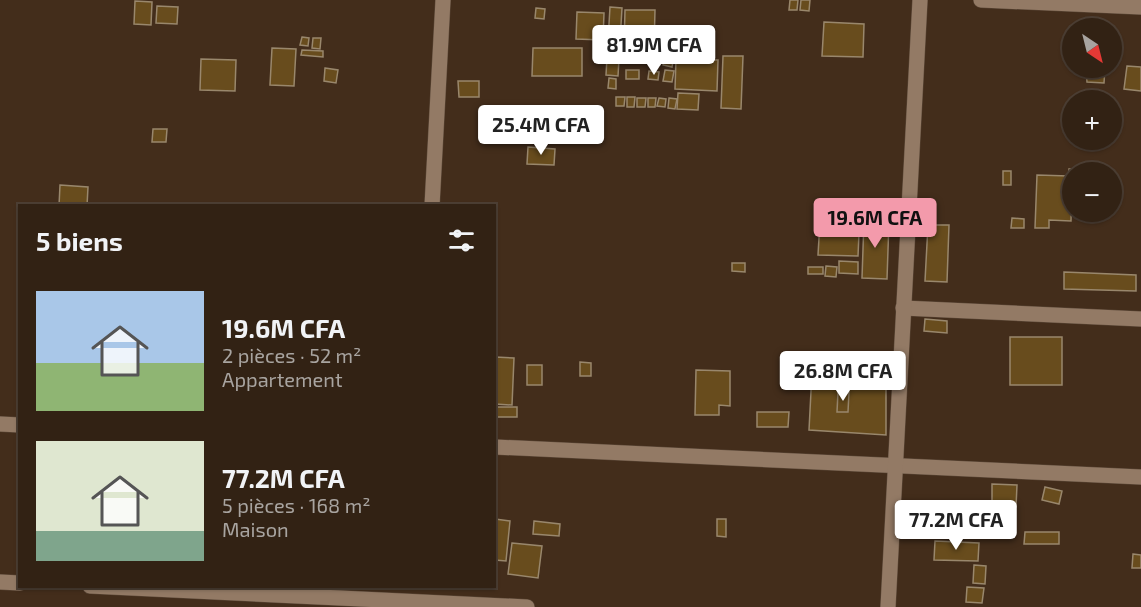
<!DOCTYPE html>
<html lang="fr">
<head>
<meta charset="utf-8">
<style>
  :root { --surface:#322214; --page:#3a2a1d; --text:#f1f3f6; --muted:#a8a4a0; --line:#4d3f34; --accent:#f39aab }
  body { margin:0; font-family:"Exo 2",sans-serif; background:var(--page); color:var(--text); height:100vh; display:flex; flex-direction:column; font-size:22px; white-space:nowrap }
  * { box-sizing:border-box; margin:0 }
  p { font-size:20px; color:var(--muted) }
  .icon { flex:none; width:33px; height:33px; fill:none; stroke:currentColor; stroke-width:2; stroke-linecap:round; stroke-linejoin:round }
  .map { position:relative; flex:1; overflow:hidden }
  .panel { position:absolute; left:18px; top:204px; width:478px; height:384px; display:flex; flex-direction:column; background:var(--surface); border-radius:0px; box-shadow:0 2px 4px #0004,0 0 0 2px var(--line) }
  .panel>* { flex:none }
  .needle { width:39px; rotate:145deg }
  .controls { position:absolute; left:1062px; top:18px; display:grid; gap:12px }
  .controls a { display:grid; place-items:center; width:60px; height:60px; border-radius:50%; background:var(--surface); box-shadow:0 2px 4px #0004,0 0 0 2px var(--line); font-size:30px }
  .price { position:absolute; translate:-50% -51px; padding:0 14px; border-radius:6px; background:#fff; color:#222; font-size:20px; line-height:39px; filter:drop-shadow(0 2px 3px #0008) }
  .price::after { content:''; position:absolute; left:50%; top:36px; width:18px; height:14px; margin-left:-9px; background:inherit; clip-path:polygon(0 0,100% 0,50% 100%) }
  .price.active { background:var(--accent); color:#111 }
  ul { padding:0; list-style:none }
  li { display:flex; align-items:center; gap:18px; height:150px; padding:0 18px }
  li span { display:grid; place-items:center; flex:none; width:168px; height:120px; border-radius:0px; color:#555 }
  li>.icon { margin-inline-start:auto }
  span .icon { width:72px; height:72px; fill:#fffc; stroke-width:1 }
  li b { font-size:26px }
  h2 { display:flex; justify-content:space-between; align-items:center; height:72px; padding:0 18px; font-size:26px }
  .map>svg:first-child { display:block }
  .building { fill:#684c1d; stroke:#99876c; stroke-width:1.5 }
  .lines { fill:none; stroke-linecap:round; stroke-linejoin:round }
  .minor-casing { stroke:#5d4a3a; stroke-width:16 }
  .minor { stroke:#937a65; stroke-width:15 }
</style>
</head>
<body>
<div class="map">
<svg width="1141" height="607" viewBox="0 0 1141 607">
  <rect width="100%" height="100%" fill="#432d1b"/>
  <!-- building -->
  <g class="building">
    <polygon points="790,0 798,0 797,10 789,10"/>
    <polygon points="801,0 810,0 809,11 800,10"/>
    <polygon points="135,1 152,2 151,25 134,24"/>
    <polygon points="157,6 178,7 177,24 156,23"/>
    <polygon points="610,7 622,8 618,76 606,75"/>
    <polygon points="536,8 545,9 544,19 535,18"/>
    <polygon points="625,10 655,10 654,49 624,48"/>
    <polygon points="577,12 604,13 603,40 576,39"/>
    <polygon points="824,22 864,24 863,57 822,56"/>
    <polygon points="302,37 309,38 308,46 300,45"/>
    <polygon points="313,38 321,38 320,49 312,48"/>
    <polygon points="272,48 296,49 294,86 270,85"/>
    <polygon points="533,48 582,48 582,76 532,76"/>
    <polygon points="302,50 323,51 323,57 301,55"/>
    <rect x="626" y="52" width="8" height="9"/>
    <polygon points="638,52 647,53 647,61 637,61"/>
    <polygon points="649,54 661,55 660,65 648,64"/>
    <polygon points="665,54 674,55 672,67 663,65"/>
    <polygon points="723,56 743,56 741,109 721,108"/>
    <polygon points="201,59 236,60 235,91 200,90"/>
    <polygon points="676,59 718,60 717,91 675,89"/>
    <polygon points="1127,66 1141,67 1141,91 1124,89"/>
    <polygon points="325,68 338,70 336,83 324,81"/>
    <polygon points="1086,68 1105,68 1104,83 1087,82"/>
    <rect x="626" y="70" width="13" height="9"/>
    <polygon points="665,70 674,71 672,82 663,81"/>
    <polygon points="649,71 659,72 658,80 648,79"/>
    <polygon points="609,78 616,79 616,89 608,88"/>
    <polygon points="458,81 479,81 479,97 459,97"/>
    <polygon points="678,93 699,94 698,110 677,109"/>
    <polygon points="616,97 625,97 624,106 616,106"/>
    <polygon points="627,97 635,97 634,107 627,107"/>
    <polygon points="637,98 646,98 645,107 637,107"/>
    <polygon points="648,98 656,98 655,107 648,107"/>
    <polygon points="659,98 666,99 665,107 657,106"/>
    <polygon points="669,98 677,99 675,109 668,108"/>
    <polygon points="153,129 167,129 166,142 152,142"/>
    <polygon points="528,147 555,149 554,165 527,164"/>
    <polygon points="1069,169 1079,169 1078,172 1072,172 1071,221 1049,220 1049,228 1035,228 1037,175 1069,176"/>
    <rect x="1003" y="171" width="8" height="14"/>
    <polygon points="60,185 88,187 87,206 59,206"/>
    <polygon points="450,203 494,203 494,206 449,206"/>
    <polygon points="889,212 900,212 899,219 888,218"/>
    <polygon points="1012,218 1024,219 1024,228 1011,228"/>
    <polygon points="864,220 889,221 887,279 862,278"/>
    <polygon points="820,221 842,222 842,232 859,233 858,256 818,255"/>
    <polygon points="928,225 949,225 947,282 925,281"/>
    <polygon points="839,261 858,262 858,274 839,273"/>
    <polygon points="732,263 745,263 745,272 732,271"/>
    <polygon points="826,266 837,267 836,277 825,276"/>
    <rect x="808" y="267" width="15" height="7"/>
    <polygon points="1064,272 1136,275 1136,291 1064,289"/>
    <polygon points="925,319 947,321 947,333 924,331"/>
    <rect x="1010" y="337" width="52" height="48"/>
    <polygon points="495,357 514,358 512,405 495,404"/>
    <polygon points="580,362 591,363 591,376 580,376"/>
    <rect x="527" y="365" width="15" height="20"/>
    <polygon points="696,370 730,371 730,406 719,405 719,415 695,415"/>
    <polygon points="812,372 886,375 886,435 809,430"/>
    <polygon points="838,392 849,392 848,412 837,412"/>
    <rect x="495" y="407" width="22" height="10"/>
    <polygon points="757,412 789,412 788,427 757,427"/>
    <polygon points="992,484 1017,485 1016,507 992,507"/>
    <polygon points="1045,487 1062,491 1059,504 1042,500"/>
    <polygon points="495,519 510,521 506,561 495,560"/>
    <polygon points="717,519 726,519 726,537 717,536"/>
    <polygon points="534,521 560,524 559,536 533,534"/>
    <polygon points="1025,532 1059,532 1059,544 1024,544"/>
    <polygon points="935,541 979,543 978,561 934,560"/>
    <polygon points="512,543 542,546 538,578 508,574"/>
    <polygon points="1133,554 1141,555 1141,568 1132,568"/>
    <polygon points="974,565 986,566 985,584 973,583"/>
    <polygon points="967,587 984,588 982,603 966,602"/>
  </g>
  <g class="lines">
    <!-- minor casing -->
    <g class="minor-casing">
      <g id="minor">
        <polyline points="981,0 1141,7"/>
        <polyline points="432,206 443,0"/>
        <polyline points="903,308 1141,319"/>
        <polyline points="0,424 20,425"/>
        <polyline points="495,447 1141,477"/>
        <polyline points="0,582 20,583"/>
        <polyline points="90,586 527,607"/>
        <polyline points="888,607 920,0"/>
      </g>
    </g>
    <!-- minor -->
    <use href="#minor" class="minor"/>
  </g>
</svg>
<div class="controls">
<a><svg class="needle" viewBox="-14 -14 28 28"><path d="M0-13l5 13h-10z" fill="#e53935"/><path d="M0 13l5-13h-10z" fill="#a8a4a0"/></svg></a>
<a>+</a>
<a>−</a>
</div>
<b class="price" style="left:654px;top:76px">81.9M CFA</b>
<b class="price" style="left:541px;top:156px">25.4M CFA</b>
<b class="price active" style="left:875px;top:249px">19.6M CFA</b>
<b class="price" style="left:843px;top:402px">26.8M CFA</b>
<b class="price" style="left:956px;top:551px">77.2M CFA</b>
<section class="panel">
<h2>5 biens<svg class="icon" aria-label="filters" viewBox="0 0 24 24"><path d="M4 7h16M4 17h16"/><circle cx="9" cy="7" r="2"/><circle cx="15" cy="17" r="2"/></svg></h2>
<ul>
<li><span style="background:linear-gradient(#a9c7e8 60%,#8fb573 0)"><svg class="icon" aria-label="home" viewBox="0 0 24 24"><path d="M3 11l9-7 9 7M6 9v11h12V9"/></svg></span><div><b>19.6M CFA</b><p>2 pièces · 52 m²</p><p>Appartement</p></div></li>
<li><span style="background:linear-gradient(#dfe7d0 75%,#7fa58c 0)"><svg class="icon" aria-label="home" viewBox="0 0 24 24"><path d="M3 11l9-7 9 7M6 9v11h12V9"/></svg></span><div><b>77.2M CFA</b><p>5 pièces · 168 m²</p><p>Maison</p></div></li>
</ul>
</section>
</div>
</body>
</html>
